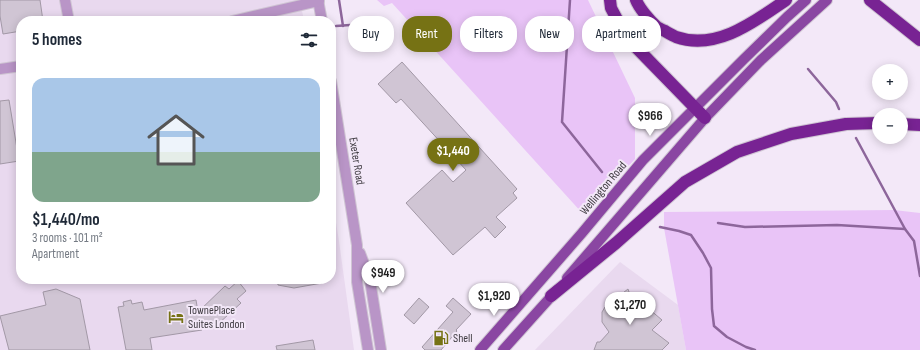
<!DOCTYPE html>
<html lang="en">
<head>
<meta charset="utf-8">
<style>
  :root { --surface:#fff; --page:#f6f6f7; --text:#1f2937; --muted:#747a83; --line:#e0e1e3; --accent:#767214 }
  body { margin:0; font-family:"Sofia Sans Condensed",sans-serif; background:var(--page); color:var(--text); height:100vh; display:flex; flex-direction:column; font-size:15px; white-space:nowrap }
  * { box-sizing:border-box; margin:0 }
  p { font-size:13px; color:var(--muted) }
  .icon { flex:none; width:22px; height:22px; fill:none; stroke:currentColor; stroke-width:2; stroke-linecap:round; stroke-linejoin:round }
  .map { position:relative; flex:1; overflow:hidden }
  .sheet { position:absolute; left:16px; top:16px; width:320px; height:268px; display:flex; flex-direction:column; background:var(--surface); border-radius:16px; box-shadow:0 2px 10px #0003 }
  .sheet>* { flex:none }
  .banner { position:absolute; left:348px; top:16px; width:380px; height:36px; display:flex; gap:8px }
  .fabs { position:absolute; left:872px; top:64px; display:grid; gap:8px }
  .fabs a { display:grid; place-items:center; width:36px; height:36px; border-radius:50%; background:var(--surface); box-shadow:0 2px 10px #0003; font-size:20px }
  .price { position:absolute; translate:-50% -34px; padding:0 9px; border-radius:14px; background:#fff; color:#222; font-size:13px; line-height:26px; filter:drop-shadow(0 1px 2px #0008) }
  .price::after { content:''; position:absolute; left:50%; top:24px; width:12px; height:9px; margin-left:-6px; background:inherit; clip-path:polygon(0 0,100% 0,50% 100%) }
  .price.on { background:var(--accent); color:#fff }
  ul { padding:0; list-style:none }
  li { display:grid; align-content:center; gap:8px; height:212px; padding:0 16px }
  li+li { border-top:1px solid var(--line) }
  li span { display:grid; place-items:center; height:124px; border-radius:12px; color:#555 }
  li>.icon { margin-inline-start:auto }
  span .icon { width:72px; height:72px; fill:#fffc; stroke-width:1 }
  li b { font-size:17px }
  h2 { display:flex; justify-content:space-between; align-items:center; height:48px; padding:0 16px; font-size:17px }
  .tag { padding:0 14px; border-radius:16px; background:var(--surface); box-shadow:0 2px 10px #0003; font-size:14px; line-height:36px }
  .tag.on { background:var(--accent); color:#fff }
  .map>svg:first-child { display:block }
  .built { fill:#e9d9ef }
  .green { fill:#e9c4f7 }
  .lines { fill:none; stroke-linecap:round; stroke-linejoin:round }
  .stream { stroke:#8d669b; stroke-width:2.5 }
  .building { fill:#d0c5d4; stroke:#a298a6 }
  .minor-casing { stroke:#cfc5d3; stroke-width:12 }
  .major-casing { stroke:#cfc5d3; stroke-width:12 }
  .highway-casing { stroke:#cfc5d3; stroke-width:14 }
  .minor { stroke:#b995c7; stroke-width:10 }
  .major { stroke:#8a46a2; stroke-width:10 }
  .highway { stroke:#782393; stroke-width:12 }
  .labels { text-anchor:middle; stroke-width:4; stroke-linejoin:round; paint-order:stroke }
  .street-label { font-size:12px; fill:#3f3b41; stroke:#f3e8f8 }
  .poi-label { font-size:12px; fill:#3f3b41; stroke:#f3e8f8; text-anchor:start }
</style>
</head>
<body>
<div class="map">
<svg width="920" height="350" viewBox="0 0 920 350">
  <rect width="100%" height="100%" fill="#f3e8f8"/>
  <!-- built -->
  <g class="built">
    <polygon points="0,0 300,0 304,21 21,21 21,279 331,279 331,192 339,241 354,350 0,350"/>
    <polygon points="620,262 678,305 686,350 535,350"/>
  </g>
  <!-- green -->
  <g class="green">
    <polygon points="377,0 588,0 635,98 635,159 583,214 392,3 384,6"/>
    <polygon points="894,210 920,213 920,350 686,350 664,228 664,212"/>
  </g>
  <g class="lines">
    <!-- stream -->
    <g class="stream">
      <polyline points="339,0 343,26"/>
      <polyline points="570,0 562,122 602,172"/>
      <polyline points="336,26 350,25"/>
      <polyline points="808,69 836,102 839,109"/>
      <polyline points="856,138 905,229 914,241 920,276"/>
      <polyline points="718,223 745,227 837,225 905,229"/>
      <polyline points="660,227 679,231 691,235 703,253 711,268 712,309 714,326 727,337 746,347 755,350"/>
    </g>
  </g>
  <!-- building -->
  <g class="building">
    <polygon points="0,0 40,0 43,21 21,21 21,31 3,34 0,16"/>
    <polygon points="402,62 517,189 513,193 517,198 496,217 506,227 495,238 485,227 453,255 406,203 442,170 453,182 466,170 401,99 396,103 378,84"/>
    <polygon points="9,100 19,161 0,164 0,101"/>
    <polygon points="277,279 322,279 322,283 294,288 278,285"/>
    <polygon points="238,281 246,291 237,299 241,303 217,325 212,320 207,325 201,325 202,330 150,338 152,350 126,350 118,307 124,306 123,302 131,300 132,304 142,302 144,310 196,300 198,312 225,286 229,289"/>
    <polygon points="56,289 80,299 90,350 9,350 0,316 46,305 43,292"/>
    <polygon points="628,289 629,292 662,320 652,330 669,343 662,350 594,350 597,342 600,342 609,332 602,322 602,312 605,307"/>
    <polygon points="419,298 429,307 414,324 404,315"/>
    <polygon points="453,298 471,314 456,330 457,331 441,350 425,350 422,347 453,312 446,306"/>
    <polygon points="313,340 315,350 277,350 276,346"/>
  </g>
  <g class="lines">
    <!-- minor casing -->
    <g class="minor-casing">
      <g id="minor">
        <polyline points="65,0 69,21"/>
        <polyline points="318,0 322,21"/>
        <polyline points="232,21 319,1"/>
        <polyline points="0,69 21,66"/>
        <polyline points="331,81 357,245 357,282 368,350"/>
        <polyline points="360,253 370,280 381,350"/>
      </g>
    </g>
    <!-- major casing -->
    <g class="major-casing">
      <g id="major">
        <polyline points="567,278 705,118 761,60 827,0"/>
        <polyline points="480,350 582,233 643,160 744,59 787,17 806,0"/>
        <polyline points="503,350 557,290"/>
      </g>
    </g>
    <!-- highway casing -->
    <g class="highway-casing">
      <g id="highway">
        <polyline points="610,0 611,8 627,38 705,118"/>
        <path d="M636 0C639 8 650 21 657 27 659 28 662 30 665 31 668 33 672 35 676 37 716 51 754 22 786 0"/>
        <polyline points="870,0 920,40"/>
        <polyline points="901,124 920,125"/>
        <polyline points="551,296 616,243 685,182 737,152 791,134 846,124 879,123"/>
      </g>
    </g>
    <!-- minor -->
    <use href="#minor" class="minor"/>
    <!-- major -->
    <use href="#major" class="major"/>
    <!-- highway -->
    <use href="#highway" class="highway"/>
  </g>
  <!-- icons -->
  <defs>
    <g id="hotel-bare" transform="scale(1.2)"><path d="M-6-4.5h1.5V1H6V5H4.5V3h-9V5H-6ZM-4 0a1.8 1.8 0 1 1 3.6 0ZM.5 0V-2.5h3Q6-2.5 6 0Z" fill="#767214" stroke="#f3e8f8" stroke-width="2.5" paint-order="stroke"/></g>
    <g id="fuel-bare" transform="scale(1.2)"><path d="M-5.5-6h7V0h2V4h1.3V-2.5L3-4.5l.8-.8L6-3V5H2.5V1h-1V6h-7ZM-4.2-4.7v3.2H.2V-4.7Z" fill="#767214" stroke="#f3e8f8" stroke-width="2.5" paint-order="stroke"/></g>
  </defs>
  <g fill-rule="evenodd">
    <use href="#hotel-bare" x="176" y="317"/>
    <use href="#fuel-bare" x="441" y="338"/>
  </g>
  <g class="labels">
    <!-- street labels -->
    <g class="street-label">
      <text transform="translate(357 161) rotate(81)" y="4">Exeter Road</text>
      <text transform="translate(603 188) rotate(-50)" y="4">Wellington Road</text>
    </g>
    <!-- poi labels -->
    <g class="poi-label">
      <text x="188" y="314">TownePlace<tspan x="188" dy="14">Suites London</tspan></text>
      <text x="453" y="342">Shell</text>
    </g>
  </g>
</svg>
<div class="fabs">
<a>+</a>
<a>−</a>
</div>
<b class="price" style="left:650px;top:137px">$966</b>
<b class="price on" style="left:453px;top:172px">$1,440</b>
<b class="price" style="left:383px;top:294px">$949</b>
<b class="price" style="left:494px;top:317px">$1,920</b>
<b class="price" style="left:630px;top:326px">$1,270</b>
<div class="banner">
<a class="tag">Buy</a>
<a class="tag on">Rent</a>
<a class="tag">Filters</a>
<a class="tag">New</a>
<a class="tag">Apartment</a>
</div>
<section class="sheet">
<h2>5 homes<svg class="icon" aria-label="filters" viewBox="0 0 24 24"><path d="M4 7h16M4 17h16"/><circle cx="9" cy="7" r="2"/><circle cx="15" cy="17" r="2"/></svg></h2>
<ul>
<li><span style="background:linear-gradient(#a9c7e8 60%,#7fa58c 0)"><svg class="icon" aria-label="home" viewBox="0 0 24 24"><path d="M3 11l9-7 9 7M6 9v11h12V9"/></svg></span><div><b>$1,440/mo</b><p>3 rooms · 101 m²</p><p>Apartment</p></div></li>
</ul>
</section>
</div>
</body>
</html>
